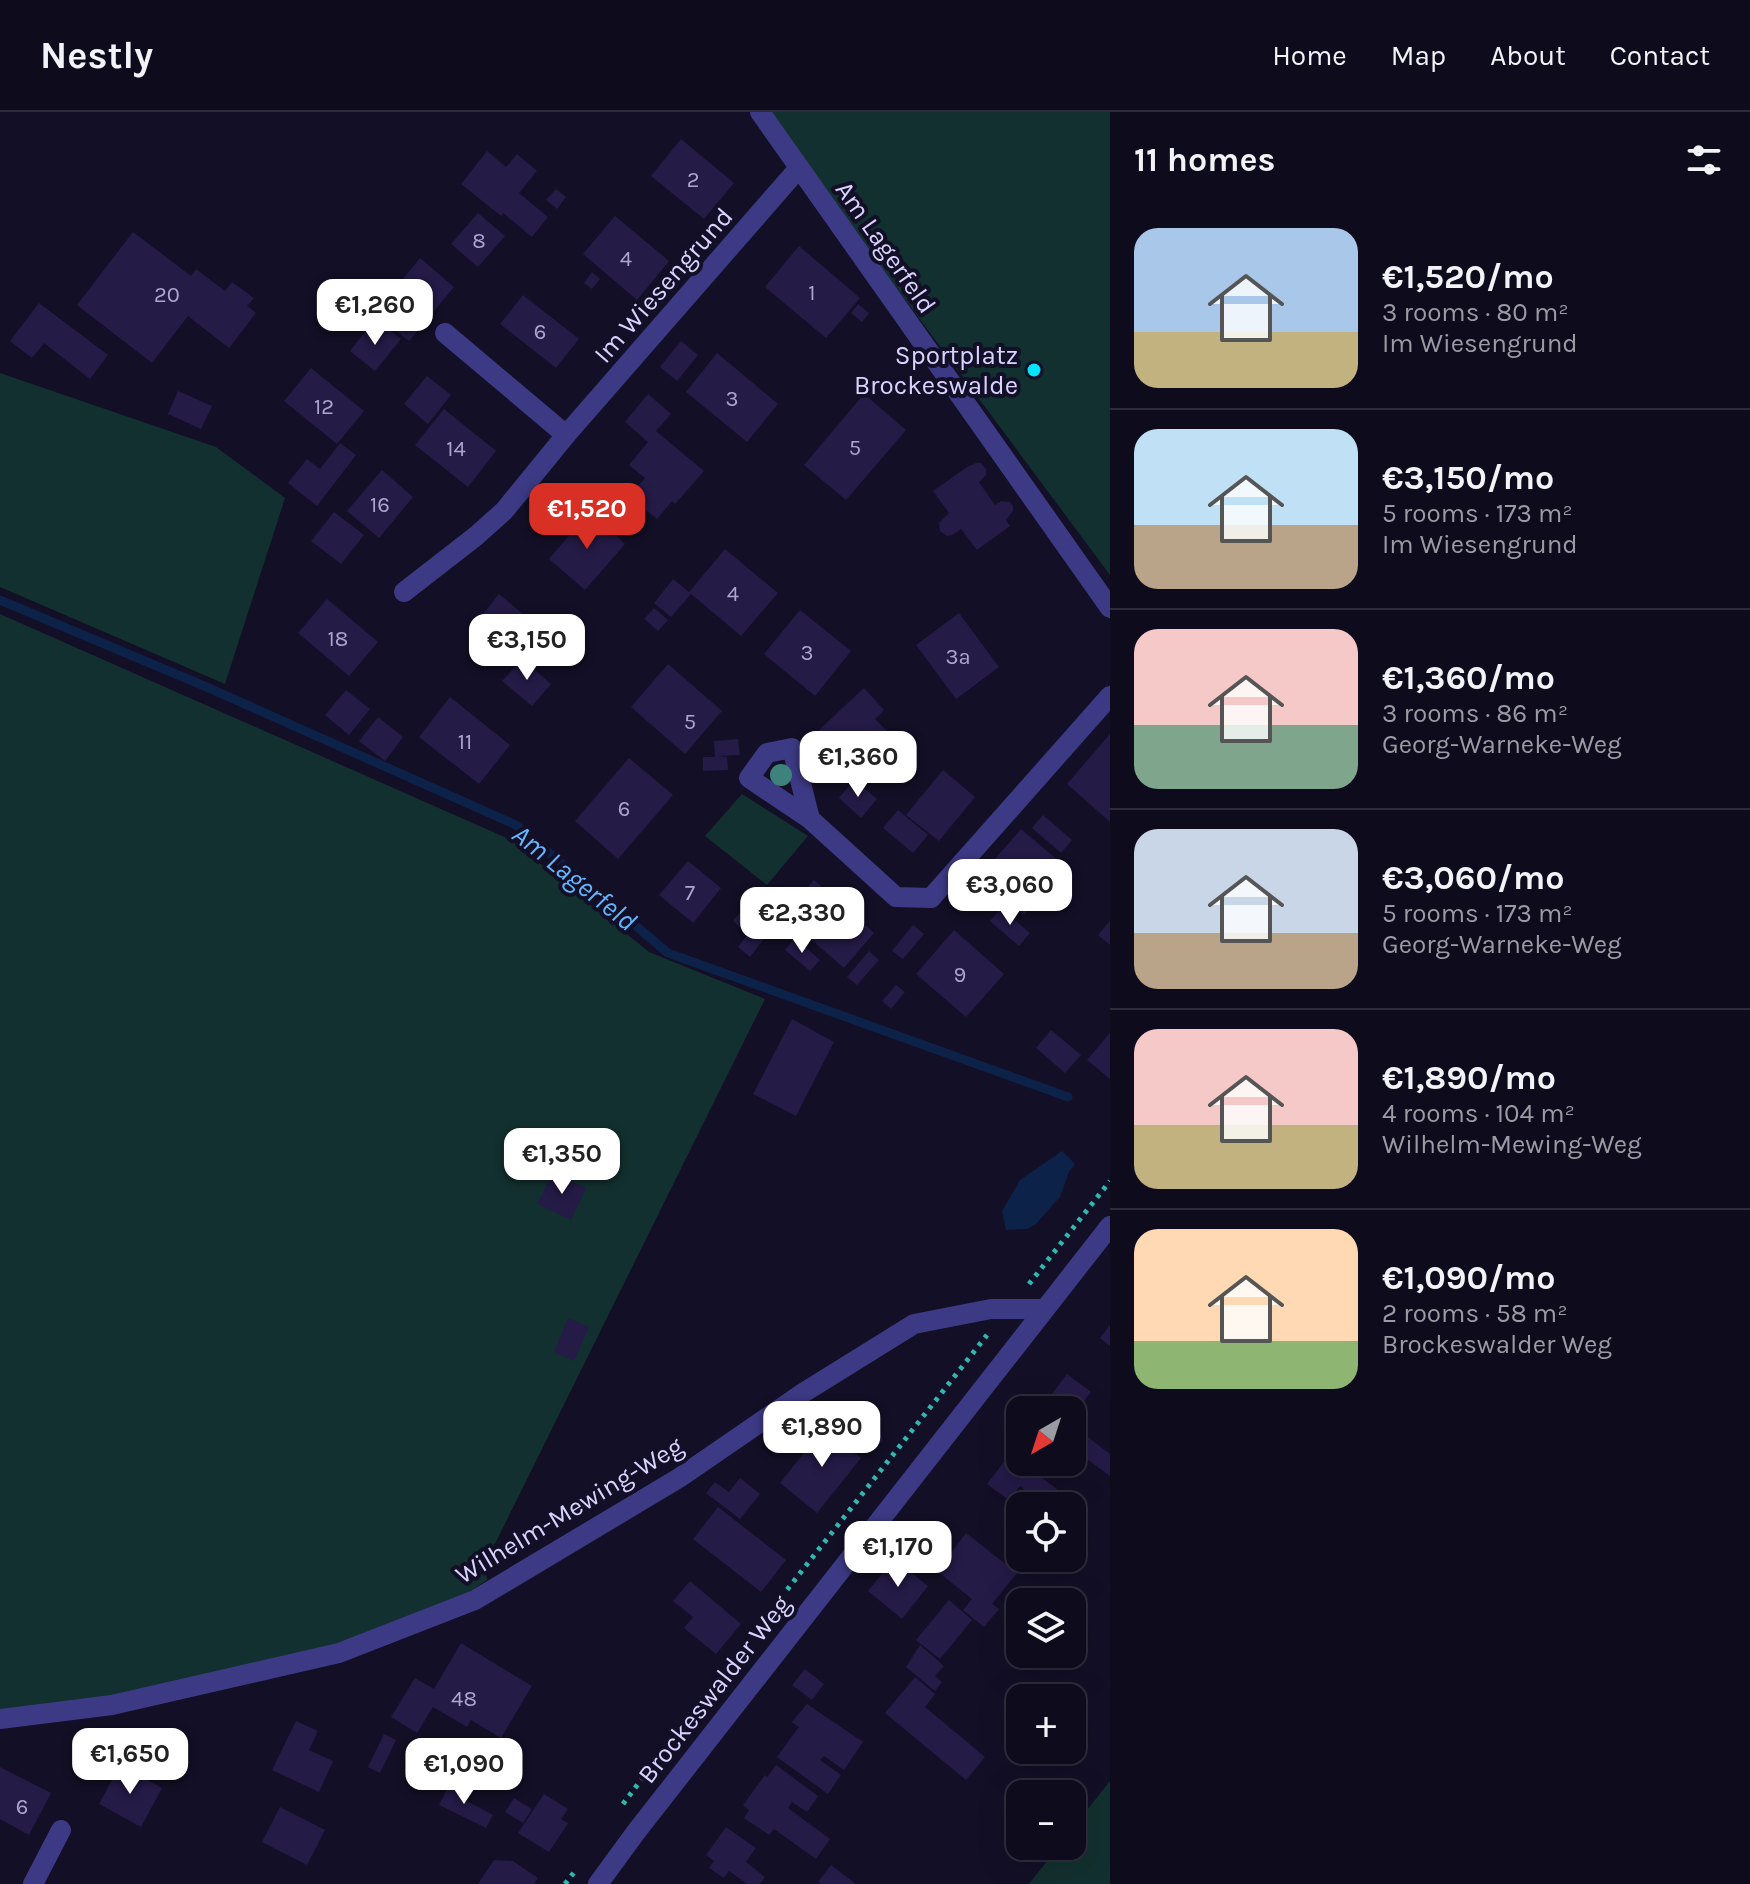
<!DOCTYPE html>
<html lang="en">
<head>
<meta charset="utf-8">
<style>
  :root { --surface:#0e0b1c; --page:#1c1929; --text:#f1f3f6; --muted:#9b9ba3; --line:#2e2b3b; --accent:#d93025 }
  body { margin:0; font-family:Karla,sans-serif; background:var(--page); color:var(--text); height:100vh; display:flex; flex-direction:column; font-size:30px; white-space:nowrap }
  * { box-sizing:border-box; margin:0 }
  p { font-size:26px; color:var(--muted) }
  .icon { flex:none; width:44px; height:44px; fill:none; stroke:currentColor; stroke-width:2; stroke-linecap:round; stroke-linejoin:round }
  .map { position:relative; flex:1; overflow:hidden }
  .side { display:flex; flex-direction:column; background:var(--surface); width:640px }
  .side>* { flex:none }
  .needle { width:52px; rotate:219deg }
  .tools { position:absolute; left:1006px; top:1284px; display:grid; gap:16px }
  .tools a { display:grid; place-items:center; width:80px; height:80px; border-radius:16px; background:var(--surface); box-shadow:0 8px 32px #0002,0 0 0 2px var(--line); font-size:40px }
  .price { position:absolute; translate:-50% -68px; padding:0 18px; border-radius:16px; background:#fff; color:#222; font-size:26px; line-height:52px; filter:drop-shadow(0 2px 4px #0008) }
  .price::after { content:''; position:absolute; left:50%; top:48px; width:24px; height:18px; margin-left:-12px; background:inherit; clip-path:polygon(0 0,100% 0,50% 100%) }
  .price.active { background:var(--accent); color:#fff }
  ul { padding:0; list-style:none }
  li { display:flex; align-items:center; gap:24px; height:200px; padding:0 24px }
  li+li { border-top:2px solid var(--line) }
  li span { display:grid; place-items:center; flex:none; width:224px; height:160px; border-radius:24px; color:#555 }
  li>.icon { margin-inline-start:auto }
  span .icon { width:96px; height:96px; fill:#fffc; stroke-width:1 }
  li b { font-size:34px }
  h2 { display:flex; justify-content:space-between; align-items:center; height:96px; padding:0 24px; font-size:34px }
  header { display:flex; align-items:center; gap:48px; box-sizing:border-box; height:112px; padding:0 40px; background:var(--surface); border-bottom:2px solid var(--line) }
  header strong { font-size:38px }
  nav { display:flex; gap:44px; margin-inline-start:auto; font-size:28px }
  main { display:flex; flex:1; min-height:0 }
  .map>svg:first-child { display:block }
  .green { fill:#12302f }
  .water { fill:#0c2248 }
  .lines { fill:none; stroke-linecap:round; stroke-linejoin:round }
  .stream { stroke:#0c2248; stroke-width:9 }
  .building { fill:#241b47 }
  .path { stroke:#2fb8b0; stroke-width:5; stroke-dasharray:4 6; stroke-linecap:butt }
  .minor { stroke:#3d3a85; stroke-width:20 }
  .tree { fill:#3d827b }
  .poi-dot { fill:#00e5ff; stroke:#130f26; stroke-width:3 }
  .labels { text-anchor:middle; stroke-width:8; stroke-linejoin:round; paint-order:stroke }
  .number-label { font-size:22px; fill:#aca6d1 }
  .street-label { font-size:26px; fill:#d9d4ff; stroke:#130f26 }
  .poi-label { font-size:26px; fill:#d9d4ff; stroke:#130f26; text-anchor:end }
  .water-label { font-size:28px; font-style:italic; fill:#62b6ff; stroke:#130f26 }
</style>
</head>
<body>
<header>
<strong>Nestly</strong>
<nav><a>Home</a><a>Map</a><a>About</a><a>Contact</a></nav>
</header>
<main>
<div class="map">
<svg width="1110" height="1772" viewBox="0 0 1110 1772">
  <rect width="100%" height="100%" fill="#130f26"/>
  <!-- green -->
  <g class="green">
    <polygon points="770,0 1110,0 1110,463 805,53"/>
    <polygon points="0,261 216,335 285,386 225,572 0,475"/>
    <polygon points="0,502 511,728 649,840 765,887 485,1452 487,1468 468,1481 336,1533 108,1586 0,1599"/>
    <polygon points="742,682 808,724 767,773 705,724"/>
    <polygon points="1110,1669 1110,1772 1029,1772 1059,1734 1072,1734 1072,1717"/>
  </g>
  <!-- water -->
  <polygon class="water" points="1062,1039 1075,1052 1069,1060 1060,1085 1036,1112 1027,1117 1006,1118 1002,1099 1020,1068"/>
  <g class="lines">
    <!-- stream -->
    <polyline class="stream" points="0,488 209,576 516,713 668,841 1068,985"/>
  </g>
  <!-- building -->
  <g class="building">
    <polygon points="681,27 734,71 704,107 651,64"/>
    <polygon points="487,39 506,55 517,42 537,59 519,81 548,105 532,125 503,101 501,104 461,72"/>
    <polygon points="556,77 566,85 557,97 546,88"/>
    <polygon points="478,101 505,124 478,155 451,132"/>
    <polygon points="615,104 669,149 637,188 583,142"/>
    <polygon points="133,120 191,164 196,157 225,179 232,170 254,186 247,194 256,201 229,236 188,204 152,251 77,193"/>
    <polygon points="799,134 860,186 826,226 765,175"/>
    <polygon points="420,146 454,175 409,229 375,202"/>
    <polygon points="592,160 600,167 592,177 584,171"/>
    <polygon points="523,183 579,227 556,256 500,212"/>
    <polygon points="39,191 108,243 90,267 44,231 32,246 10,229"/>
    <polygon points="858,192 869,201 862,210 851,201"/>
    <polygon points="385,214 401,227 375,259 350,239 367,217 376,225"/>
    <polygon points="681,229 698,243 677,269 660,255"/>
    <polygon points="717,241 778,292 747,330 686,280"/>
    <polygon points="311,256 364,299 337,332 284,289"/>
    <polygon points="427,264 451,283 428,312 404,292"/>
    <polygon points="178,279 212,294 201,317 168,302"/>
    <polygon points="648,282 671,302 656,319 704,359 675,392 672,389 657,407 629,384 645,366 629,353 648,330 625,310"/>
    <polygon points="864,282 906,318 846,388 804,353"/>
    <polygon points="444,297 496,339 468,375 415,333"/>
    <polygon points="340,331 356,343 317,394 288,371 307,347 320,357"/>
    <polygon points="976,351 981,351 986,357 986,363 979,370 995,393 1001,389 1010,390 1013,394 1013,399 1006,408 1010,414 977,438 961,417 952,423 947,424 940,419 939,411 949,401 933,379 967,355"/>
    <polygon points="382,358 413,385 379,426 347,399"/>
    <polygon points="334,400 364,423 341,452 311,429"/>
    <polygon points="589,400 625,432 585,478 549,447"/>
    <polygon points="725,437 778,481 741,524 691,482 671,505 654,491 673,467 689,480"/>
    <polygon points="499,482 536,513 511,543 474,513"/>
    <polygon points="327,487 378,530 349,564 298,521"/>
    <polygon points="654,496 668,508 658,519 644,507"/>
    <polygon points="800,498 851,539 815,584 764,542"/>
    <polygon points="959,501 999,555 956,587 916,533"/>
    <polygon points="522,547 551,572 532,594 502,569"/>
    <polygon points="668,552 722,599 685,642 631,595"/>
    <polygon points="864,576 884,598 875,607 890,622 854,655 819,618"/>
    <polygon points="346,578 370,597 349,623 325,603"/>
    <polygon points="450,585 510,633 479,672 419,625"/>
    <polygon points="378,605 403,625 385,649 359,629"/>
    <polygon points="1110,622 1110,710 1067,672"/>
    <polygon points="738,627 740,643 718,644 727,645 728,658 703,659 703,645 715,645 714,629"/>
    <polygon points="629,646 673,683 618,747 575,709"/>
    <polygon points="943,658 975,685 939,729 906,703"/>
    <polygon points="854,668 877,687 861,706 839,686"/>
    <polygon points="898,698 928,723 913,741 883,716"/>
    <polygon points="1043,703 1072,728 1061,741 1032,716"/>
    <polygon points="1021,717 1066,755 1050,773 1055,776 1049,783 1044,790 1039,785 1024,803 980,764"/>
    <polygon points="688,749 721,776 693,811 659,783"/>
    <polygon points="814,768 838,789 845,781 858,793 851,800 874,821 844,856 783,803"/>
    <polygon points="758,780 772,793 756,812 768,822 750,845 738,835 748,822 733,809"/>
    <polygon points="1001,796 1030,821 1019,834 990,809"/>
    <polygon points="1110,809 1110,833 1098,823"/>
    <polygon points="913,813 924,822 903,847 892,839"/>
    <polygon points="954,818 1004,862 966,905 916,862"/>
    <polygon points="795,826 820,848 810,859 785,838"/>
    <polygon points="869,839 879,848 857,873 847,865"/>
    <polygon points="896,873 905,880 891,897 882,889"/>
    <polygon points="792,907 834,930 796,1004 753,982"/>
    <polygon points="1051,918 1081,943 1065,961 1036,936"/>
    <polygon points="1110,921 1110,967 1087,948"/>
    <polygon points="553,1060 586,1076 571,1108 537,1092"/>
    <polygon points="568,1206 589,1215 574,1249 554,1240"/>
    <polygon points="1110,1213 1110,1234 1100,1226"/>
    <polygon points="1067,1262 1091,1280 1072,1305 1072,1298 1040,1298"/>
    <polygon points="876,1304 883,1330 870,1333 864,1306"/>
    <polygon points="849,1312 857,1318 845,1334 861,1346 817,1401 780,1371 823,1317 837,1327"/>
    <polygon points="1072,1313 1110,1342 1110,1364 1072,1336"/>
    <polygon points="1020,1329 1020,1350 1041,1350 1034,1360 1070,1387 1064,1394 1020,1394 1020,1411 1007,1400 1024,1377 1020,1374 1009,1388 987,1372"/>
    <polygon points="740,1366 760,1382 740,1407 706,1381 715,1370 729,1380"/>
    <polygon points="718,1395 786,1448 761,1480 693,1427"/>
    <polygon points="966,1421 1017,1461 992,1492 999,1497 984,1515 963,1498 972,1487 937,1459"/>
    <polygon points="894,1447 928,1474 902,1507 868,1479"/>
    <polygon points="690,1469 741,1512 716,1542 684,1516 693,1505 673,1489"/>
    <polygon points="949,1488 972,1508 940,1547 916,1528"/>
    <polygon points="461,1531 532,1574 501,1626 471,1608 467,1615 433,1595 417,1621 391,1605 415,1566 434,1577"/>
    <polygon points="920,1533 944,1554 935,1564 942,1570 935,1579 906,1555"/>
    <polygon points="805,1557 824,1572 812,1588 792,1573"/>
    <polygon points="915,1565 935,1582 925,1595 985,1645 966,1668 885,1601"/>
    <polygon points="807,1592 863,1630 844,1658 824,1644 820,1648 841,1663 828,1682 777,1645 799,1615 792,1610"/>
    <polygon points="296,1609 318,1619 309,1638 333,1649 319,1680 272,1658"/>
    <polygon points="384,1622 396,1628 380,1661 368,1655"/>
    <polygon points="120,1653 162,1676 141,1715 99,1692"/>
    <polygon points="776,1653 818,1684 807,1700 792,1690 788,1696 830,1727 816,1747 774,1717 769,1723 744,1706 749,1698 743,1693 765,1663 767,1665"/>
    <polygon points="0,1655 51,1681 29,1723 0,1707"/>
    <polygon points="451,1669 465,1675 459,1685 493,1703 486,1716 439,1693"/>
    <polygon points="544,1682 568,1697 561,1707 568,1711 549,1740 518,1721"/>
    <polygon points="514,1686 532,1697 523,1711 505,1700"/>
    <polygon points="280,1695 325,1718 307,1753 262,1730"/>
    <polygon points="726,1715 756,1736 746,1750 765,1765 760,1772 747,1772 729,1759 724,1766 709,1756 714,1749 706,1743"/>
    <polygon points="494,1748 513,1749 538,1766 534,1772 478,1772"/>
    <polygon points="831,1753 856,1772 821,1772 818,1770"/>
  </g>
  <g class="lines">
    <!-- path -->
    <g class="path">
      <polyline points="1029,1172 1110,1069"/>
      <polyline points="623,1692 717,1567 987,1223"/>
      <polyline points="565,1772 575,1759"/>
    </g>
    <!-- minor -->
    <g class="minor">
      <polyline points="760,0 1110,496"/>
      <polyline points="445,221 566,323"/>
      <polyline points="404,480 476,424 504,399 566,323 798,57"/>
      <polyline points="810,707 792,636 767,641 749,666 810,707 896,785 931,786 1110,584"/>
      <polyline points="0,1607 112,1593 339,1541 475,1488 679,1366 803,1281 914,1212 991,1197 1044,1197"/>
      <polyline points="33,1772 61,1718"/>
      <polyline points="598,1772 636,1720 1110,1114"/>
    </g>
  </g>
  <!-- trees -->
  <circle class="tree" cx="781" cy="663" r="11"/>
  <!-- markers -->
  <circle class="poi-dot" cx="1034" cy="258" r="8"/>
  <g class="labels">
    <!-- number labels -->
    <g class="number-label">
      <text x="693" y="75">2</text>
      <text x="479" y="136">8</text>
      <text x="626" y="154">4</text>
      <text x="812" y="188">1</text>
      <text x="167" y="190">20</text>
      <text x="540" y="227">6</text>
      <text x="732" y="294">3</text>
      <text x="324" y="302">12</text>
      <text x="855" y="343">5</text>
      <text x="456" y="344">14</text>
      <text x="380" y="400">16</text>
      <text x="733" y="489">4</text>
      <text x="338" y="534">18</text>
      <text x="807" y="548">3</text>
      <text x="958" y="552">3a</text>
      <text x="690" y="617">5</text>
      <text x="465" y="637">11</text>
      <text x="624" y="704">6</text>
      <text x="690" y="788">7</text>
      <text x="960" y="870">9</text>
      <text x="464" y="1594">48</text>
      <text x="22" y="1702">6</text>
    </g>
    <!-- street labels -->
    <g class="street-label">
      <text transform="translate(886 135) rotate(55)" y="9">Am Lagerfeld</text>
      <text transform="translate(663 173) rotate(-49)" y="9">Im Wiesengrund</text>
      <text transform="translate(569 1398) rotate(-31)" y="9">Wilhelm-Mewing-Weg</text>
      <text transform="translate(714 1577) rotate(-52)" y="9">Brockeswalder Weg</text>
    </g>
    <!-- poi labels -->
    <g class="poi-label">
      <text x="1018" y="252">Sportplatz<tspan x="1018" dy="30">Brockeswalde</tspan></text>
    </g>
    <!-- water labels -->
    <g class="water-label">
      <text transform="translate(575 765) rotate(39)" y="10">Am Lagerfeld</text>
    </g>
  </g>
</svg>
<div class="tools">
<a><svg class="needle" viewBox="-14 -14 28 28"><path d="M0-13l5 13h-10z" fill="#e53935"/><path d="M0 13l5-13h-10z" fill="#9b9ba3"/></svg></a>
<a><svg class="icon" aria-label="locate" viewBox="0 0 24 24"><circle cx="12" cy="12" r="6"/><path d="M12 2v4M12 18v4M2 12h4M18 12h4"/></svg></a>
<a><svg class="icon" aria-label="layers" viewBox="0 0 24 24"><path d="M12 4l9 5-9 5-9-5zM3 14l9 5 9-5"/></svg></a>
<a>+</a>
<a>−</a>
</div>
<b class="price" style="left:375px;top:235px">€1,260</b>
<b class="price active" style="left:587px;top:439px">€1,520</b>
<b class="price" style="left:527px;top:570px">€3,150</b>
<b class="price" style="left:858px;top:687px">€1,360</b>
<b class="price" style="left:1010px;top:815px">€3,060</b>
<b class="price" style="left:802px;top:843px">€2,330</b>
<b class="price" style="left:562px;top:1084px">€1,350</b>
<b class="price" style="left:822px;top:1357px">€1,890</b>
<b class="price" style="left:898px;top:1477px">€1,170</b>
<b class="price" style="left:130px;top:1684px">€1,650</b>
<b class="price" style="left:464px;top:1694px">€1,090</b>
</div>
<section class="side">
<h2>11 homes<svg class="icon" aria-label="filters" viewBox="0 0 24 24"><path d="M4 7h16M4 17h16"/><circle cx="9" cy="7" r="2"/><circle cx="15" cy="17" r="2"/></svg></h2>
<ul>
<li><span style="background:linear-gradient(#a9c7e8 65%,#c2b280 0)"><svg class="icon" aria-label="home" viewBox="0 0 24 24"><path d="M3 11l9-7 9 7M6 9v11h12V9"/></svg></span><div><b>€1,520/mo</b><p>3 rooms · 80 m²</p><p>Im Wiesengrund</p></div></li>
<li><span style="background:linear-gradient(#bfe0f5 60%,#b9a48a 0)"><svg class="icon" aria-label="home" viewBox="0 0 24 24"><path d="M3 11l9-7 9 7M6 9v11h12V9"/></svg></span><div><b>€3,150/mo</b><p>5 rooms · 173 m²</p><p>Im Wiesengrund</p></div></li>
<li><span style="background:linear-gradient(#f6c9c9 60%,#7fa58c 0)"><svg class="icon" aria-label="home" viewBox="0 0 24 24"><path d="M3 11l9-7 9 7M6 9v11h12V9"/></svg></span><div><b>€1,360/mo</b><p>3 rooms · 86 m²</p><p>Georg-Warneke-Weg</p></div></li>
<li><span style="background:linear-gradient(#c9d6e8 65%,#b9a48a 0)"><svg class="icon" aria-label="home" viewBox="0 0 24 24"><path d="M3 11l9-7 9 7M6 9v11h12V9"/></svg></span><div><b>€3,060/mo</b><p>5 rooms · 173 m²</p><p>Georg-Warneke-Weg</p></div></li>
<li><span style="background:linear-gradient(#f6c9c9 60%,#c2b280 0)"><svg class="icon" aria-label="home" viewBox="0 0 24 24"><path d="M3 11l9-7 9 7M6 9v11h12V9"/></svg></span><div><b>€1,890/mo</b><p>4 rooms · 104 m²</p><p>Wilhelm-Mewing-Weg</p></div></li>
<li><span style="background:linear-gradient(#ffd9b3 70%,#8fb573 0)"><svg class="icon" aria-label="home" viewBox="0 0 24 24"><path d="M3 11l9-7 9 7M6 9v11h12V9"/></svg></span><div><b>€1,090/mo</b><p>2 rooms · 58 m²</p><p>Brockeswalder Weg</p></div></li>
</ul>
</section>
</main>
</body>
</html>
